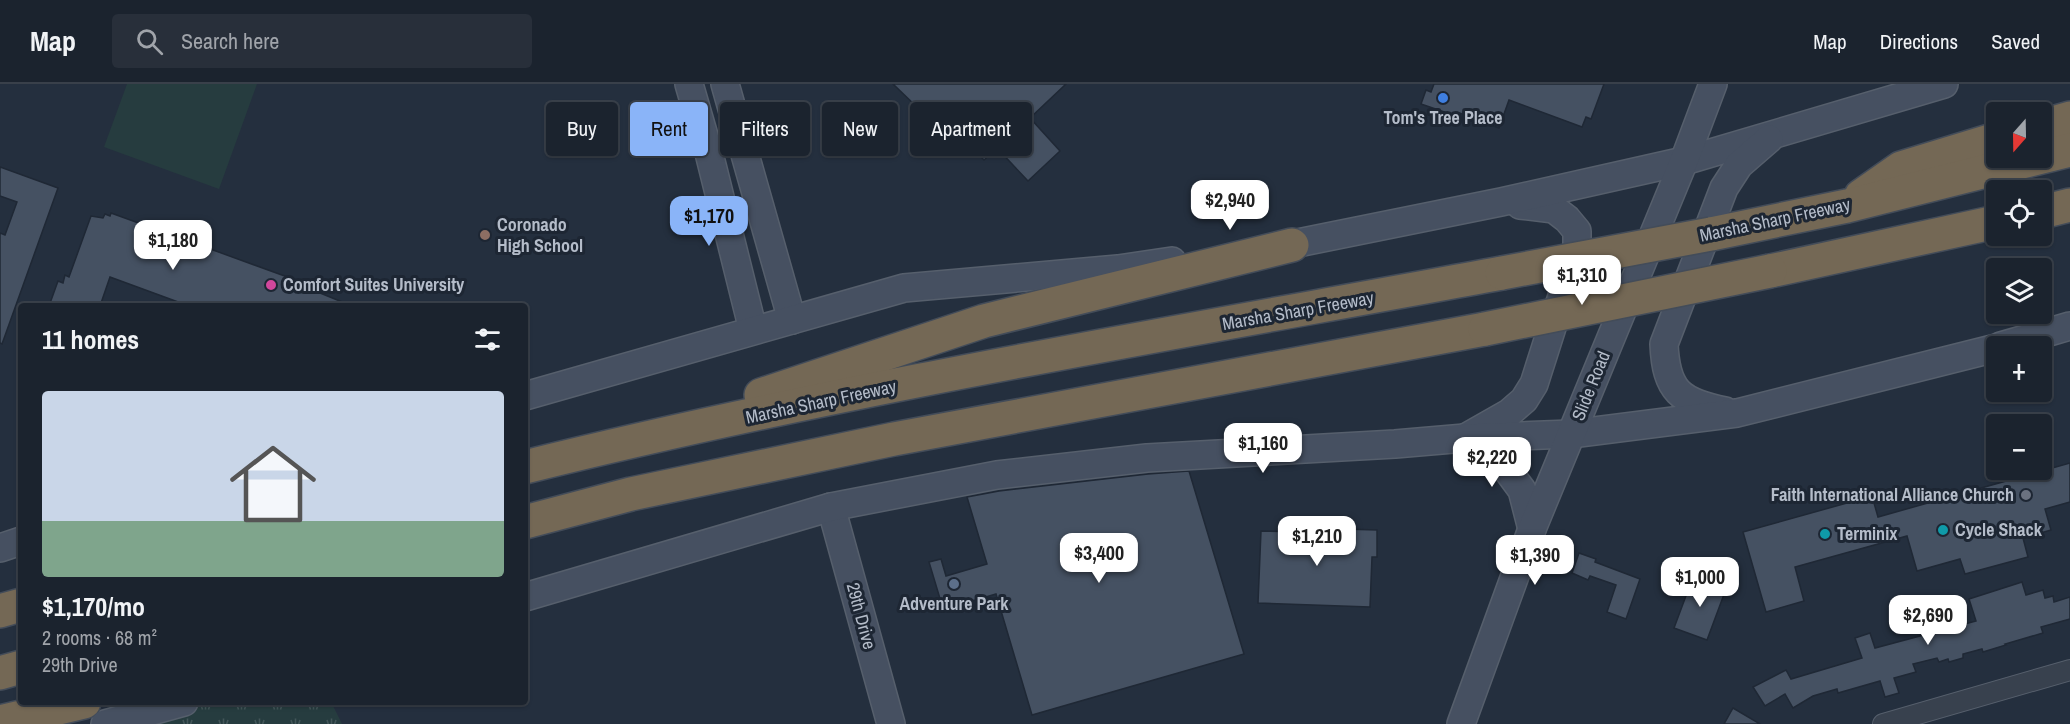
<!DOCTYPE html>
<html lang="en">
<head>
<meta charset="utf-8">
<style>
  :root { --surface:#1b232e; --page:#282f3a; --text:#f1f3f6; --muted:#a0a4aa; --line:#39404a; --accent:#8ab4f8 }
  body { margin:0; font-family:"Archivo Narrow",sans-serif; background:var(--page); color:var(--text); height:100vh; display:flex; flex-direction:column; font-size:22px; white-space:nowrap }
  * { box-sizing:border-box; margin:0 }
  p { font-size:20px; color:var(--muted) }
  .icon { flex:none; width:33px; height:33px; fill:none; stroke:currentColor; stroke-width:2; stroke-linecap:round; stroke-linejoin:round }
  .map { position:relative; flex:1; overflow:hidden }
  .side { position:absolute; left:18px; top:219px; width:510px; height:402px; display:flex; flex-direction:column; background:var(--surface); border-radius:6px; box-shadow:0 2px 4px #0004,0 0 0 2px var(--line) }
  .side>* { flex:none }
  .guide { position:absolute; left:546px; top:18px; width:570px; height:54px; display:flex; gap:12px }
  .needle { width:39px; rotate:200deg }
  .controls { position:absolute; left:1986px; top:18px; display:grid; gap:12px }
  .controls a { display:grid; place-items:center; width:66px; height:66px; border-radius:6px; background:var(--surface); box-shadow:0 2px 4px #0004,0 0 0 2px var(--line); font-size:30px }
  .price { position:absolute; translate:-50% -51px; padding:0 14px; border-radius:12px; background:#fff; color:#222; font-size:20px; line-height:39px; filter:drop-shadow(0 2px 3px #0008) }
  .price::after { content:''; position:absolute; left:50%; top:36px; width:18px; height:14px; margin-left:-9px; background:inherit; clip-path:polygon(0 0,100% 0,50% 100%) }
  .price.selected { background:var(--accent); color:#111 }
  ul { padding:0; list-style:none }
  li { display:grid; align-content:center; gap:12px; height:318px; padding:0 24px }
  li+li { border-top:2px solid var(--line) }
  li span { display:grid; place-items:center; height:186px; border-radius:6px; color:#555 }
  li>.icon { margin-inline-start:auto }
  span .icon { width:108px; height:108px; fill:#fffc; stroke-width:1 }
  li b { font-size:26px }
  h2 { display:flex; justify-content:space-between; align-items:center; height:72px; padding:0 24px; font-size:26px }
  .pill { padding:0 21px; border-radius:6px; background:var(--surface); box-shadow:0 2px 4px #0004,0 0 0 2px var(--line); font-size:21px; line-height:54px }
  .pill.selected { background:var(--accent); color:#111 }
  header { display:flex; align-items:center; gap:36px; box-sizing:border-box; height:84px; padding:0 30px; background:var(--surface); border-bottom:2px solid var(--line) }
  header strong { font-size:28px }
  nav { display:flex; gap:33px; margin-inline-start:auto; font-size:21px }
  .search { width:420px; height:54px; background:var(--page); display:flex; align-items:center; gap:15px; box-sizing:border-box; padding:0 21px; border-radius:6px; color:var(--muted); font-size:22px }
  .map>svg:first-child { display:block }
  .grass { fill:url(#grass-tufts) }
  .pitch { fill:#263c3f }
  .building { fill:#455162; stroke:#1f2835; stroke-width:1.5 }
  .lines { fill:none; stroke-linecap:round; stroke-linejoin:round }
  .street-casing { stroke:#565f6c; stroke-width:22 }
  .secondary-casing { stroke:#565f6c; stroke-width:30 }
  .highway-casing { stroke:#434c59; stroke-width:36 }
  .street { stroke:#38414e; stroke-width:20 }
  .secondary { stroke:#465061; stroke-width:27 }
  .highway { stroke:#746855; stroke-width:33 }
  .highway-bridge-casing { stroke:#434c59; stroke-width:36; stroke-linecap:butt }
  .highway-bridge { stroke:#746855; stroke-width:33 }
  .shop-dot { fill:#3f7fe0; stroke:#1d2633; stroke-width:2 }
  .education-dot { fill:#8d6e63; stroke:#1d2633; stroke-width:2 }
  .hotel-dot { fill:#d1479c; stroke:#1d2633; stroke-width:2 }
  .worship-dot { fill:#6b7280; stroke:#1d2633; stroke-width:2 }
  .culture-dot { fill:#0f9aa8; stroke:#1d2633; stroke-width:2 }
  .service-dot { fill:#5c6f8a; stroke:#1d2633; stroke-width:2 }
  .labels { text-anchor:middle; stroke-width:6; stroke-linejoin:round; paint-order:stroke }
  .poi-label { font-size:18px; font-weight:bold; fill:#b4bcc9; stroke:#1d2633; text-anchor:start }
  .street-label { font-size:18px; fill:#b4bcc9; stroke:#1d2633 }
</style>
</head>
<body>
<header>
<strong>Map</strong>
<div class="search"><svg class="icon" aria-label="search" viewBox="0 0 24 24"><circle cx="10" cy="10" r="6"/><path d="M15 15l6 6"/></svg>Search here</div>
<nav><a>Map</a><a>Directions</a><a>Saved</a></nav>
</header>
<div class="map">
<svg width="2070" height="640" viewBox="0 0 2070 640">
  <defs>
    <pattern id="grass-tufts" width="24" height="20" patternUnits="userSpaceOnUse" patternTransform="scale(1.5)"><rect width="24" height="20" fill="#263c3f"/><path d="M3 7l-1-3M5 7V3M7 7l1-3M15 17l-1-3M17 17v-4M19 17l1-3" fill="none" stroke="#435659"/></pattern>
  </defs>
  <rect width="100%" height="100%" fill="#242f3e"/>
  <!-- grass -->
  <polygon class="grass" points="208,618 331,618 342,640 133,640"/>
  <!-- pitch -->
  <polygon class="pitch" points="127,0 257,0 219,105 104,63"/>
  <!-- building -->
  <g class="building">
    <polygon points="893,0 1066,0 1030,34 1060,67 1028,97 997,64 984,76 928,17 919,25"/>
    <polygon points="1434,0 1604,0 1591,35 1586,33 1582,43 1509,16 1499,44 1457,28 1456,32 1421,20 1426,6 1431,8"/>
    <polygon points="0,83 58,104 2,260 0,259 0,149 5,151 17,118 0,112"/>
    <polygon points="111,129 304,199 303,202 352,222 189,222 110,193 100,222 49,222 58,197 63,199 65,191 69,193 91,132 103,134 105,130 110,132"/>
    <polygon points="2070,379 2070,418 2045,425 2051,446 2023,454 2028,473 1965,490 1960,475 1917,487 1907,452 1795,483 1804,517 1766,528 1743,448 1872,412 1878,433"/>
    <polygon points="1189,387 1244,570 1032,631 996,510 949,524 946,517 941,518 929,478 941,475 946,492 987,480 967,413 999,407 1148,390"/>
    <polygon points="1309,444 1377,446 1377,473 1372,473 1370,523 1258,519 1261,447 1309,448"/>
    <polygon points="1579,469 1596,475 1595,478 1640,495 1626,535 1607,528 1616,501 1590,492 1588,496 1572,489"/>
    <polygon points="1693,493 1726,505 1707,556 1674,544"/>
    <polygon points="2022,498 2026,511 2043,506 2045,514 2053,512 2054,518 2070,513 2070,535 2041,543 2043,549 2005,560 2006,561 1983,568 1982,565 1963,570 1963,574 1949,578 1948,575 1939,578 1937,574 1913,580 1916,588 1894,594 1899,609 1885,613 1880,597 1838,609 1837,605 1813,612 1793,624 1785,610 1765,622 1753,603 1786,586 1791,595 1862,574 1855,554 1870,549 1875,564 1976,537 1969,515"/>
    <polygon points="1733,624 1760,640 1724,640"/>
  </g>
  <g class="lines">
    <!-- street casing -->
    <g class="street-casing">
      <polyline id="street" points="1883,640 2070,586"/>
    </g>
    <!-- secondary casing -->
    <g class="secondary-casing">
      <g id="secondary">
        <polyline points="689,0 709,69 753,246"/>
        <polyline points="725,0 792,236"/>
        <polyline points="1520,121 1554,125 1567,135 1577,147 1577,165 1534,300 1524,316 1509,329 1465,354 1505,383 1522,406 1532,445"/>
        <polyline points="1273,164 1501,118 1684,77 1944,0"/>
        <polyline points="2001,262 2070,242"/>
        <polyline points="525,312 904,204 1118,185 1172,177"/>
        <path d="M1725 327C1680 318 1666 307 1664 260L1724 104 1739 81 1769 55"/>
        <polyline points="831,423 891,640"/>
        <polyline points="0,464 21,457"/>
        <polyline points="525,513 831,423 997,391 1147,374 1395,360 1465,354 1571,350 1737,329 1996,264"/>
        <polyline points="105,640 184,618"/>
        <polyline points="1461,640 1532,445 1684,77 1713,0"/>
      </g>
    </g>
    <!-- highway casing -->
    <g class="highway-casing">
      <g id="highway">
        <polyline points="2042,42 2070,34"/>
        <polyline points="1861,112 1901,84 1996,55"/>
        <polyline points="2042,128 2070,121"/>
        <polyline points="1711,150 1847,122 2070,66"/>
        <polyline points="1770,187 1996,138"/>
        <polyline points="761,311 984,237 1292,161"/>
        <path d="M525 383C847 303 1176 249 1502 189"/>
        <polyline points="525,438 631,410 894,355 1485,245"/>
        <polyline points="0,527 21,521"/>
        <polyline points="0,589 21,583"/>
        <polyline points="0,638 84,618"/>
      </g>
    </g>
    <!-- street -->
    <use href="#street" class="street"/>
    <!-- secondary -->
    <use href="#secondary" class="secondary"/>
    <!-- highway -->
    <use href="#highway" class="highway"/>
    <!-- highway-bridge casing -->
    <g class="highway-bridge-casing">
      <g id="highway-bridge">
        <polyline points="1502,189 1711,150"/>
        <polyline points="1485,245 1770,187"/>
      </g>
    </g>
    <!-- highway-bridge -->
    <use href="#highway-bridge" class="highway-bridge"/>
  </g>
  <!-- markers -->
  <circle class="shop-dot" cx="1443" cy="14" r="6"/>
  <circle class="education-dot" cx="485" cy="151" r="6"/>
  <circle class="hotel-dot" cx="271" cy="201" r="6"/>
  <circle class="worship-dot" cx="2026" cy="411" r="6"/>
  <g class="culture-dot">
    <circle cx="1943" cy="446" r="6"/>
    <circle cx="1825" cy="450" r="6"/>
  </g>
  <circle class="service-dot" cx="954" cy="500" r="6"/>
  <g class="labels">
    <!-- poi labels -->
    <g class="poi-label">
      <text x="1443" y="40" text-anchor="middle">Tom's Tree Place</text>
      <text x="497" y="147">Coronado<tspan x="497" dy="21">High School</tspan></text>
      <text x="283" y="207">Comfort Suites University</text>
      <text x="2014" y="417" text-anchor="end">Faith International Alliance Church</text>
      <text x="1955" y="452">Cycle Shack</text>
      <text x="1837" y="456">Terminix</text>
      <text x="954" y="526" text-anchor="middle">Adventure Park</text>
    </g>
    <!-- street labels -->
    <g class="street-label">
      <text transform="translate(1775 136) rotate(-12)" y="6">Marsha Sharp Freeway</text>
      <text transform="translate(1298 227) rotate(-10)" y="6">Marsha Sharp Freeway</text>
      <text transform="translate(1591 302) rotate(-68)" y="6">Slide Road</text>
      <text transform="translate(821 318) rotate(-12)" y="6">Marsha Sharp Freeway</text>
      <text transform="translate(861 532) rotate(75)" y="6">29th Drive</text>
    </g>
  </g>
</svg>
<div class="controls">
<a><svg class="needle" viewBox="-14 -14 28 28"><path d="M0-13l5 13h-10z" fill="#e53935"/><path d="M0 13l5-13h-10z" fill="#a0a4aa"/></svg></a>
<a><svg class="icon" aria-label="locate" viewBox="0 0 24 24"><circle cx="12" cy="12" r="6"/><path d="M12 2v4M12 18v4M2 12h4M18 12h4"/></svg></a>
<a><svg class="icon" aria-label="layers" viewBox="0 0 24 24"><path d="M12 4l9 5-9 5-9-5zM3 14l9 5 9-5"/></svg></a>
<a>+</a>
<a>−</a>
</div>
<b class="price" style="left:1230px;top:147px">$2,940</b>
<b class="price selected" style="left:709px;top:163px">$1,170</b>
<b class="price" style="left:173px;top:187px">$1,180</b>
<b class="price" style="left:1582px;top:222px">$1,310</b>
<b class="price" style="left:1263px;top:390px">$1,160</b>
<b class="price" style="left:1492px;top:404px">$2,220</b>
<b class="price" style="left:1317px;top:483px">$1,210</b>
<b class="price" style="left:1099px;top:500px">$3,400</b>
<b class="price" style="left:1535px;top:502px">$1,390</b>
<b class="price" style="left:1700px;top:524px">$1,000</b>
<b class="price" style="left:1928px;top:562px">$2,690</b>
<div class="guide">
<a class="pill">Buy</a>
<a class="pill selected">Rent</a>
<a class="pill">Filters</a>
<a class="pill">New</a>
<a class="pill">Apartment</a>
</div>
<section class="side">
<h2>11 homes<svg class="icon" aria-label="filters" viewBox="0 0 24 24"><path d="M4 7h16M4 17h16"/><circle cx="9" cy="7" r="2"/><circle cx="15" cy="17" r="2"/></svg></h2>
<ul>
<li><span style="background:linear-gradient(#c9d6e8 70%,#7fa58c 0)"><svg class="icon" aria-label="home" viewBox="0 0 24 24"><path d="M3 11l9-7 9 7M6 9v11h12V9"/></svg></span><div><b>$1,170/mo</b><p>2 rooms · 68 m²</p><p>29th Drive</p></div></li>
</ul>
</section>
</div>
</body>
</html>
